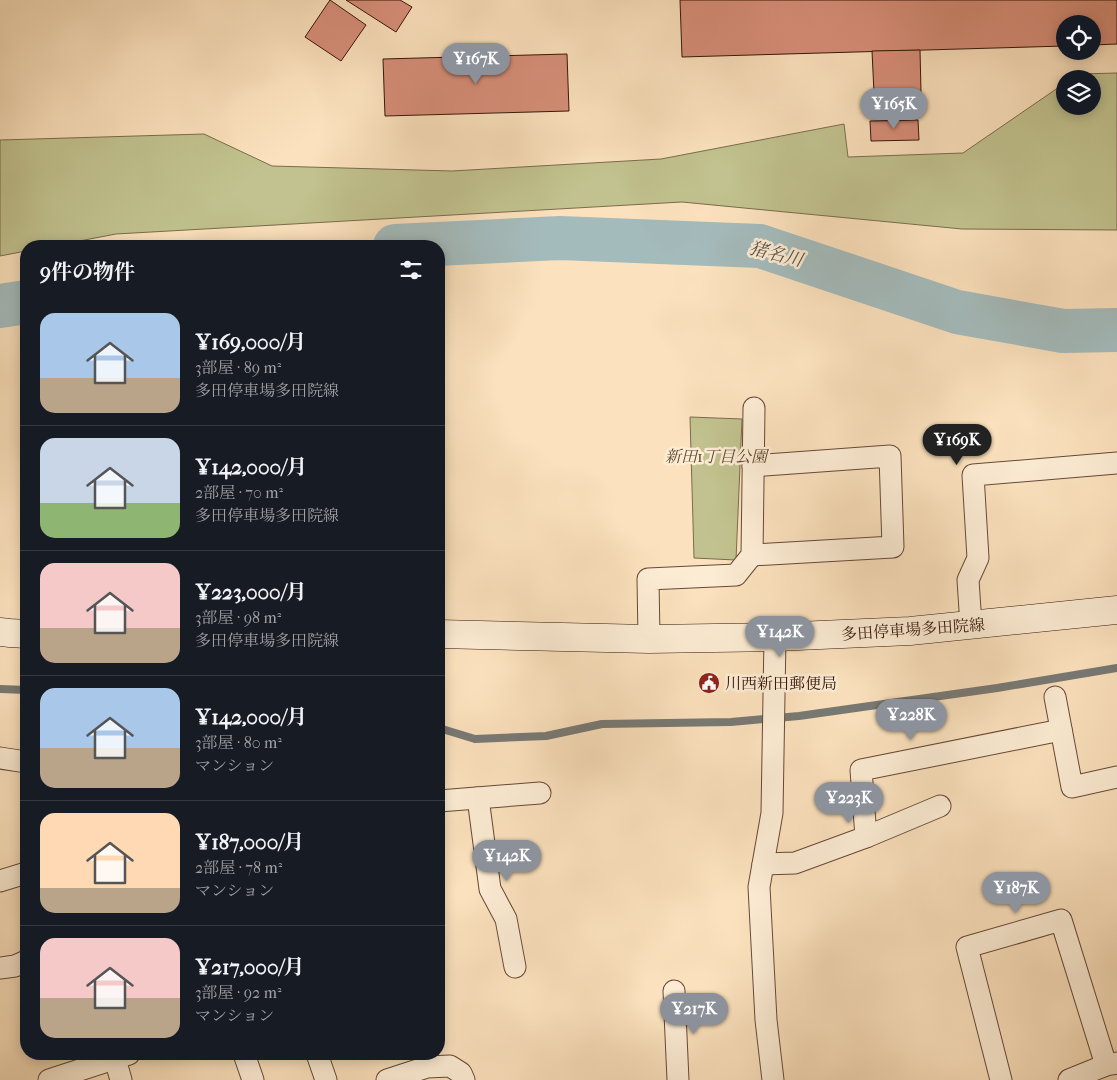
<!DOCTYPE html>
<html lang="ja">
<head>
<meta charset="utf-8">
<style>
  :root { --surface:#171b24; --page:#242831; --text:#f1f3f6; --muted:#9ea1a6; --line:#363941; --accent:#8c9099 }
  body { margin:0; font-family:"IM FELL French Canon","Noto Serif JP",serif; background:var(--page); color:var(--text); height:100vh; display:flex; flex-direction:column; font-size:19px; white-space:nowrap }
  * { box-sizing:border-box; margin:0 }
  p { font-size:16px; color:var(--muted) }
  .icon { flex:none; width:28px; height:28px; fill:none; stroke:currentColor; stroke-width:2; stroke-linecap:round; stroke-linejoin:round }
  .map { position:relative; flex:1; overflow:hidden }
  .details { position:absolute; left:20px; top:240px; width:425px; height:820px; display:flex; flex-direction:column; background:var(--surface); border-radius:20px; box-shadow:0 2px 12px #0003 }
  .details>* { flex:none }
  .tools { position:absolute; left:1056px; top:15px; display:grid; gap:10px }
  .tools a { display:grid; place-items:center; width:45px; height:45px; border-radius:50%; background:var(--surface); box-shadow:0 2px 12px #0003; font-size:25px }
  .price { position:absolute; translate:-50% -42px; padding:0 11px; border-radius:18px; background:var(--accent); color:#fff; font-size:16px; line-height:32px; filter:drop-shadow(0 1px 2px #0008) }
  .price::after { content:''; position:absolute; left:50%; top:30px; width:15px; height:11px; margin-left:-8px; background:inherit; clip-path:polygon(0 0,100% 0,50% 100%) }
  .price.current { background:#222; color:#fff }
  ul { padding:0; list-style:none }
  li { display:flex; align-items:center; gap:15px; height:125px; padding:0 20px }
  li+li { border-top:1px solid var(--line) }
  li span { display:grid; place-items:center; flex:none; width:140px; height:100px; border-radius:15px; color:#555 }
  li>.icon { margin-inline-start:auto }
  span .icon { width:60px; height:60px; fill:#fffc; stroke-width:1 }
  li b { font-size:21px }
  h2 { display:flex; justify-content:space-between; align-items:center; height:60px; padding:0 20px; font-size:21px }
  .map>svg:first-child { display:block }
  .green { fill:#c1c28f; stroke:#7b6c4c }
  .lines { fill:none; stroke-linecap:round; stroke-linejoin:round }
  .stream { stroke:#787975; stroke-width:8 }
  .river { stroke:#a4bbbc; stroke-width:44 }
  .building { fill:#d78e79; stroke:#35160a }
  .minor-casing { stroke:#664937; stroke-width:23 }
  .secondary-casing { stroke:#35160a; stroke-width:29 }
  .minor { stroke:#fcecd4; stroke-width:21 }
  .secondary { stroke:#fcecd4; stroke-width:28 }
  .labels { text-anchor:middle; stroke-width:5; stroke-linejoin:round; paint-order:stroke }
  .park-label { font-size:16px; font-style:italic; fill:#5f4a32; stroke:#fcecd4 }
  .street-label { font-size:16px; fill:#35160a; stroke:#fcecd4 }
  .poi-label { font-size:16px; fill:#35160a; stroke:#fcecd4; text-anchor:start }
  .water-label { font-size:18px; font-style:italic; fill:#5c5048; stroke:#fcecd4 }
</style>
</head>
<body>
<div class="map">
<svg width="1117" height="1080" viewBox="0 0 1117 1080">
  <rect width="100%" height="100%" fill="#fbe1bd"/>
  <filter id="stains"><feTurbulence type="fractalNoise" baseFrequency=".004" numOctaves="4"/><feColorMatrix values="0 0 0 0 .2 0 0 0 0 .09 0 0 0 0 .02 0 0 0 .5 -.17"/></filter>
  <radialGradient id="worn" r=".72"><stop offset=".6" stop-color="#630" stop-opacity="0"/><stop offset="1" stop-color="#630" stop-opacity=".3"/></radialGradient>
  <!-- green -->
  <g class="green">
    <polygon points="1117,73 1117,230 962,229 682,202 116,234 53,246 26,246 26,251 0,256 0,140 204,134 272,166 452,171 661,159 844,124 848,157 963,153 1065,83 1065,106 1092,106 1092,79 1072,79 1079,74"/>
    <polygon points="690,417 742,419 736,560 694,558"/>
  </g>
  <g class="lines">
    <!-- stream -->
    <g class="stream">
      <polyline points="0,689 26,690"/>
      <polyline points="439,728 475,739 546,736 602,724 731,722 799,716 997,688 1117,668"/>
    </g>
    <!-- river -->
    <g class="river">
      <polyline points="395,246 560,238 760,246 957,312 1063,331 1117,330"/>
      <polyline points="0,306 26,302"/>
    </g>
  </g>
  <!-- building -->
  <g class="building">
    <polygon points="330,0 366,25 341,61 305,37"/>
    <polygon points="346,0 400,0 412,7 396,32"/>
    <polygon points="680,0 1117,0 1117,44 1092,45 1092,24 1065,24 1065,46 682,57"/>
    <polygon points="920,50 921,92 874,93 872,51"/>
    <polygon points="567,54 569,111 385,116 383,59"/>
    <polygon points="918,120 919,140 871,141 870,121"/>
  </g>
  <g class="lines">
    <!-- minor casing -->
    <g class="minor-casing">
      <g id="minor">
        <polyline points="752,555 893,547 890,456 753,466"/>
        <polyline points="971,625 968,580 978,558 973,475 1117,463"/>
        <polyline points="649,639 648,579 736,575 752,555 754,408"/>
        <polyline points="1055,697 1072,787 1117,777"/>
        <polyline points="0,758 26,762"/>
        <polyline points="478,798 490,889 506,919 515,967"/>
        <polyline points="439,801 540,793"/>
        <polyline points="866,837 861,770 1061,730"/>
        <polyline points="763,864 795,863 866,837 940,806"/>
        <polyline points="0,881 26,873"/>
        <polyline points="0,968 15,966 26,961"/>
        <polyline points="674,991 678,1080"/>
        <polyline points="244,1054 253,1080"/>
        <polyline points="317,1054 326,1080"/>
        <polyline points="115,1059 121,1080"/>
        <polyline points="49,1080 129,1054"/>
        <polyline points="387,1080 427,1067 450,1066 461,1073 464,1080"/>
        <polyline points="773,1080 766,1020 759,887 772,813 775,637"/>
        <polyline points="1001,1080 967,947 1061,920 1106,1065"/>
        <polyline points="1069,1080 1106,1065 1117,1063"/>
      </g>
    </g>
    <!-- secondary casing -->
    <g class="secondary-casing">
      <g id="secondary">
        <polyline points="0,632 10,633 26,634"/>
        <polyline points="439,634 649,639 775,637 910,631 1117,610"/>
      </g>
    </g>
    <!-- minor -->
    <use href="#minor" class="minor"/>
    <!-- secondary -->
    <use href="#secondary" class="secondary"/>
  </g>
  <!-- icons -->
  <defs>
    <g id="civic-disc" transform="scale(1.125)"><circle r="9.5" fill="#8f2418" stroke="#fcecd4"/><path d="M-.6-6.5H3V-4.5H.6V-3L4-1V1h2V6H-6V1h2V-1L-.6-3ZM-1.2 2.5V6h2.4V2.5Z" fill="#fff"/></g>
  </defs>
  <g fill-rule="evenodd">
    <use href="#civic-disc" x="709" y="683"/>
  </g>
  <g class="labels">
    <!-- park labels -->
    <g class="park-label">
      <text x="716" y="462">新田1丁目公園</text>
    </g>
    <!-- street labels -->
    <g class="street-label">
      <text transform="translate(913 629) rotate(-4)" y="6">多田停車場多田院線</text>
    </g>
    <!-- poi labels -->
    <g class="poi-label">
      <text x="725" y="689">川西新田郵便局</text>
    </g>
    <!-- water labels -->
    <g class="water-label">
      <text transform="translate(776 254) rotate(14)" y="6">猪名川</text>
    </g>
  </g>
  <rect width="100%" height="100%" filter="url(#stains)"/>
  <rect width="100%" height="100%" fill="url(#worn)"/>
</svg>
<div class="tools">
<a><svg class="icon" aria-label="locate" viewBox="0 0 24 24"><circle cx="12" cy="12" r="6"/><path d="M12 2v4M12 18v4M2 12h4M18 12h4"/></svg></a>
<a><svg class="icon" aria-label="layers" viewBox="0 0 24 24"><path d="M12 4l9 5-9 5-9-5zM3 14l9 5 9-5"/></svg></a>
</div>
<b class="price" style="left:476px;top:85px">¥167K</b>
<b class="price" style="left:894px;top:130px">¥165K</b>
<b class="price current" style="left:957px;top:466px">¥169K</b>
<b class="price" style="left:780px;top:658px">¥142K</b>
<b class="price" style="left:911px;top:741px">¥228K</b>
<b class="price" style="left:849px;top:824px">¥223K</b>
<b class="price" style="left:507px;top:882px">¥142K</b>
<b class="price" style="left:1016px;top:914px">¥187K</b>
<b class="price" style="left:694px;top:1035px">¥217K</b>
<section class="details">
<h2>9件の物件<svg class="icon" aria-label="filters" viewBox="0 0 24 24"><path d="M4 7h16M4 17h16"/><circle cx="9" cy="7" r="2"/><circle cx="15" cy="17" r="2"/></svg></h2>
<ul>
<li><span style="background:linear-gradient(#a9c7e8 65%,#b9a48a 0)"><svg class="icon" aria-label="home" viewBox="0 0 24 24"><path d="M3 11l9-7 9 7M6 9v11h12V9"/></svg></span><div><b>¥169,000/月</b><p>3部屋 · 89 m²</p><p>多田停車場多田院線</p></div></li>
<li><span style="background:linear-gradient(#c9d6e8 65%,#8fb573 0)"><svg class="icon" aria-label="home" viewBox="0 0 24 24"><path d="M3 11l9-7 9 7M6 9v11h12V9"/></svg></span><div><b>¥142,000/月</b><p>2部屋 · 70 m²</p><p>多田停車場多田院線</p></div></li>
<li><span style="background:linear-gradient(#f6c9c9 65%,#b9a48a 0)"><svg class="icon" aria-label="home" viewBox="0 0 24 24"><path d="M3 11l9-7 9 7M6 9v11h12V9"/></svg></span><div><b>¥223,000/月</b><p>3部屋 · 98 m²</p><p>多田停車場多田院線</p></div></li>
<li><span style="background:linear-gradient(#a9c7e8 60%,#b9a48a 0)"><svg class="icon" aria-label="home" viewBox="0 0 24 24"><path d="M3 11l9-7 9 7M6 9v11h12V9"/></svg></span><div><b>¥142,000/月</b><p>3部屋 · 80 m²</p><p>マンション</p></div></li>
<li><span style="background:linear-gradient(#ffd9b3 75%,#b9a48a 0)"><svg class="icon" aria-label="home" viewBox="0 0 24 24"><path d="M3 11l9-7 9 7M6 9v11h12V9"/></svg></span><div><b>¥187,000/月</b><p>2部屋 · 78 m²</p><p>マンション</p></div></li>
<li><span style="background:linear-gradient(#f6c9c9 60%,#b9a48a 0)"><svg class="icon" aria-label="home" viewBox="0 0 24 24"><path d="M3 11l9-7 9 7M6 9v11h12V9"/></svg></span><div><b>¥217,000/月</b><p>3部屋 · 92 m²</p><p>マンション</p></div></li>
</ul>
</section>
</div>
</body>
</html>
